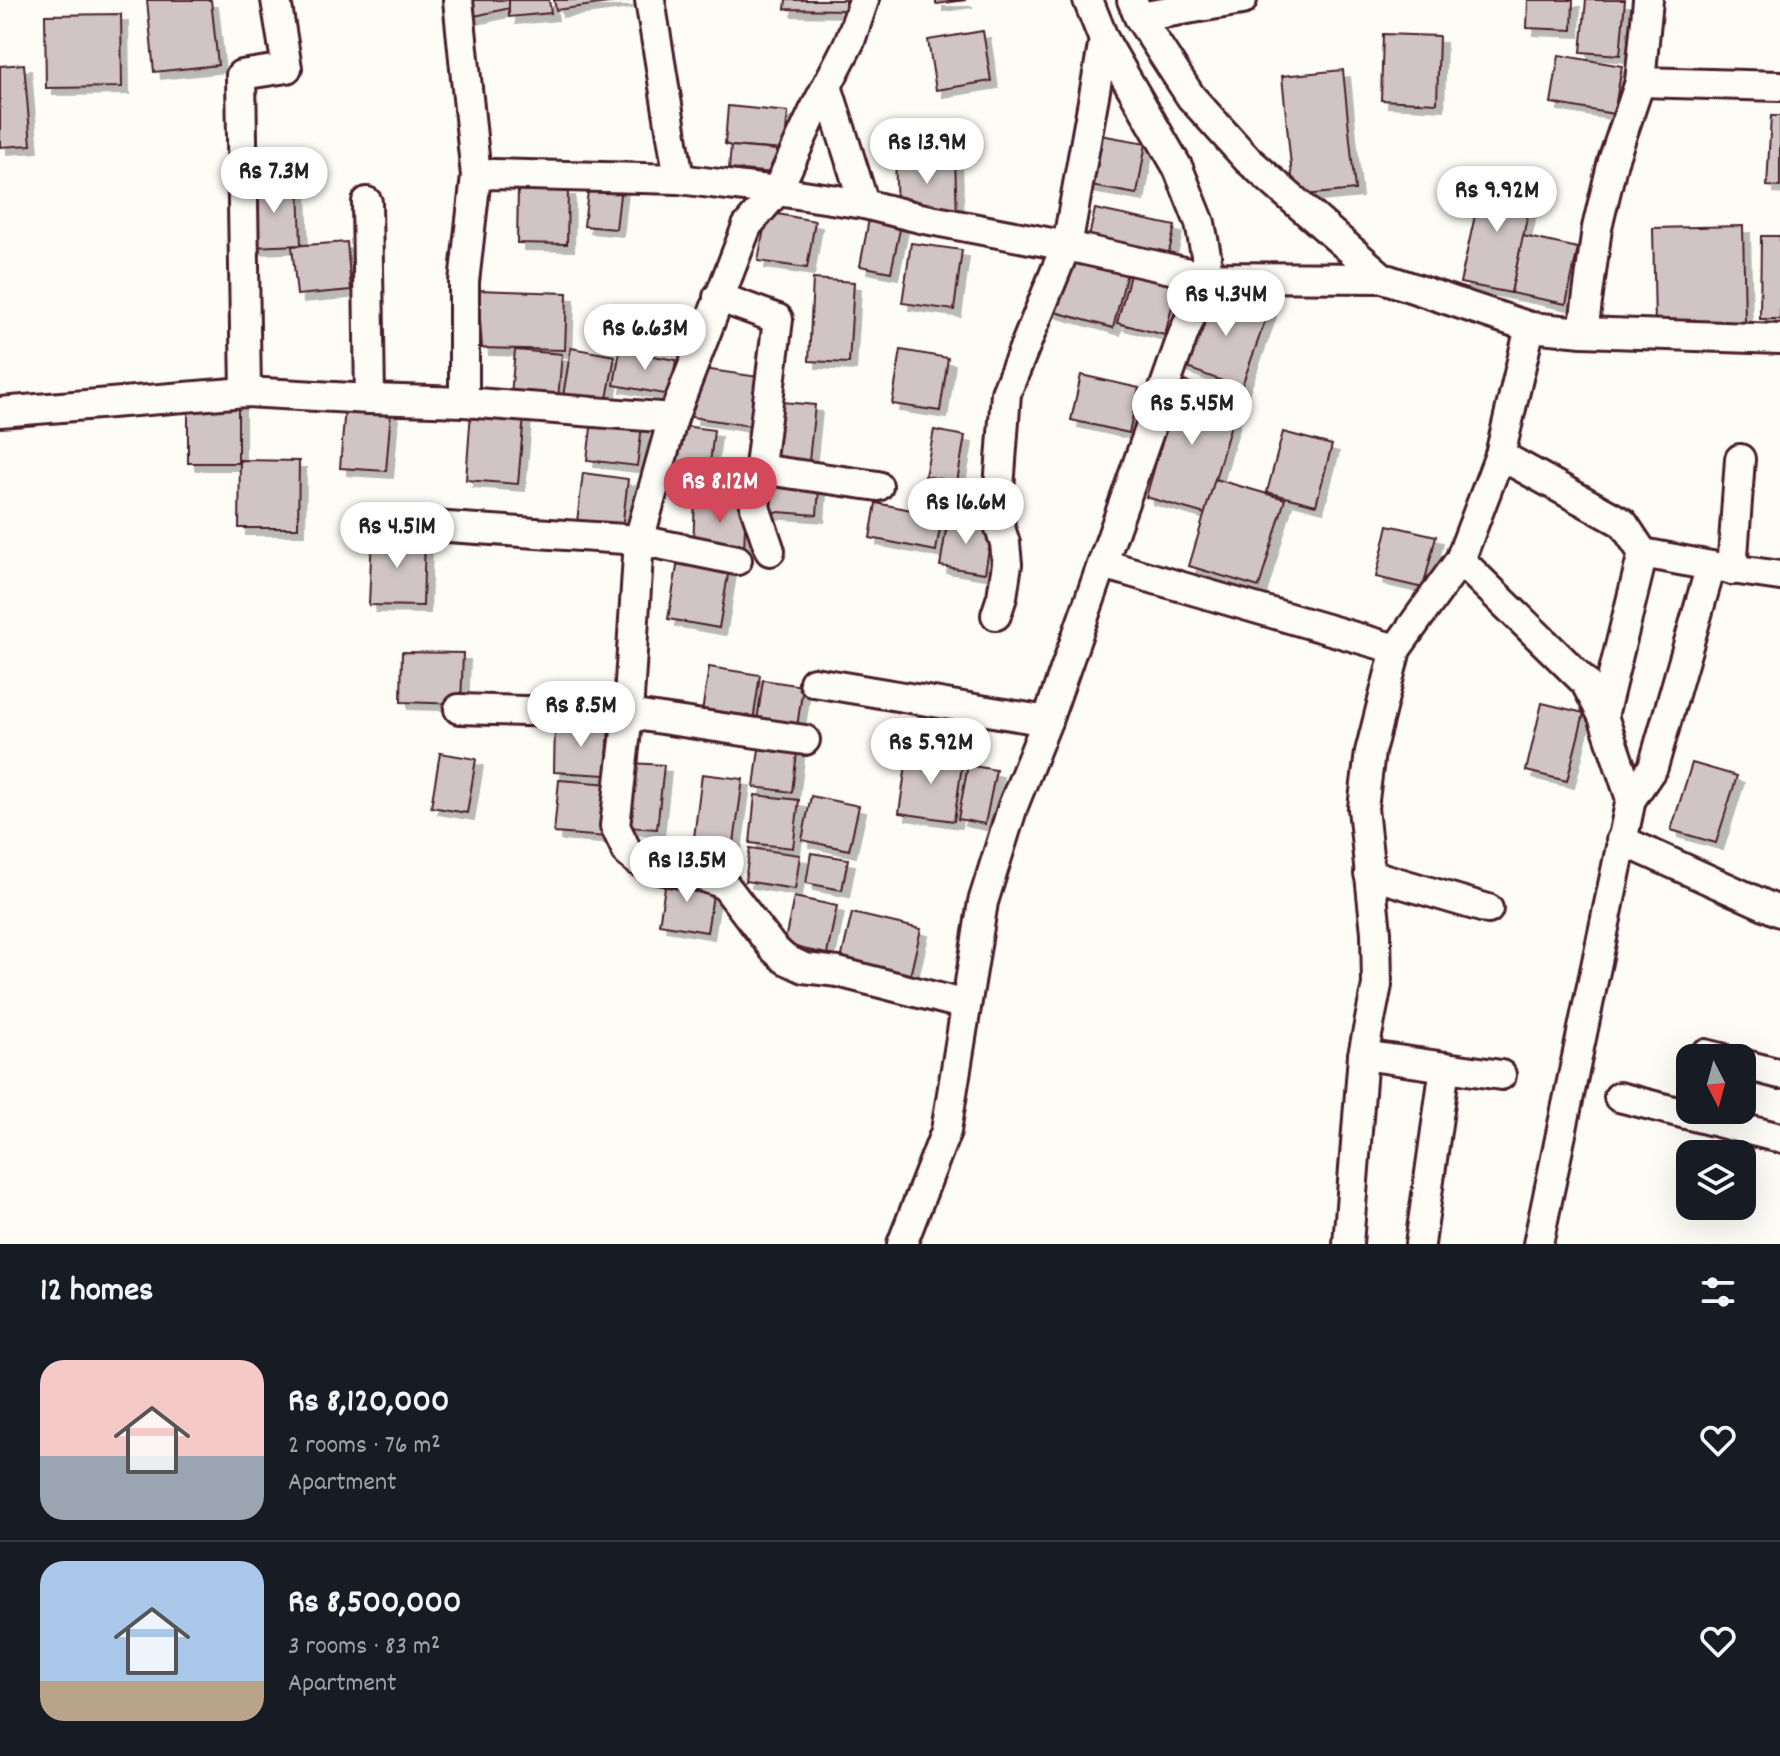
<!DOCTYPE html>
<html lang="en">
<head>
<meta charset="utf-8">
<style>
  :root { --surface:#171b24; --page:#20242c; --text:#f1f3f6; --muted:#9ea1a6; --line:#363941; --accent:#d1495b }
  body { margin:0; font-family:Dekko,sans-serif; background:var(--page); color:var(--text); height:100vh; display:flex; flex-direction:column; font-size:30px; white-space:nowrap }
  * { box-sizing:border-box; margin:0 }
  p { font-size:26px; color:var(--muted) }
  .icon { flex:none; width:44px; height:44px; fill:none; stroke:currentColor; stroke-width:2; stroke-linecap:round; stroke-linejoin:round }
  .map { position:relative; height:1244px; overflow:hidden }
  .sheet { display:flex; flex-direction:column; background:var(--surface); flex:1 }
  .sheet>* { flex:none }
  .needle { width:52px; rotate:174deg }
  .fabs { position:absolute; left:1676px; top:1044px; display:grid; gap:16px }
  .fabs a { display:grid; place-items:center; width:80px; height:80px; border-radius:16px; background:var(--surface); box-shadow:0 8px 32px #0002; font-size:40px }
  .price { position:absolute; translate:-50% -68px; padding:0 18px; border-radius:28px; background:#fff; color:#222; font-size:26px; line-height:52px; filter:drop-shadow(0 2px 4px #0008) }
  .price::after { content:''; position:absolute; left:50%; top:48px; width:24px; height:18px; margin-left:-12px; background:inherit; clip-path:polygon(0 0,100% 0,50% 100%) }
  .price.active { background:var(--accent); color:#fff }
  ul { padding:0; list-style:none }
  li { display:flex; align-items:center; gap:24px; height:200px; padding:0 40px }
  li+li { border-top:2px solid var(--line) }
  li span { display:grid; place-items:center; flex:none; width:224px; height:160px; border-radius:24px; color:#555 }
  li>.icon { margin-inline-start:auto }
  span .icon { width:96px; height:96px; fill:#fffc; stroke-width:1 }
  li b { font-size:34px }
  h2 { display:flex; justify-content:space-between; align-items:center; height:96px; padding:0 40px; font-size:34px }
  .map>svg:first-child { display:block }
  .building { fill:#d0c5c4; stroke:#4a1f2b; stroke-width:2; filter:url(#shadow) }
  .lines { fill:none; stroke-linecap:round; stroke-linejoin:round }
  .street-casing { stroke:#4a1f2b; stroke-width:34 }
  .street { stroke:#fdfcf7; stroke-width:28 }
</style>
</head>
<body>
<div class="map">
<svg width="1780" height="1244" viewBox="0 0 1780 1244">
  <defs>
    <filter id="shadow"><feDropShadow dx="7" dy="7" stdDeviation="0" flood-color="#0004"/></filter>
  </defs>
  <rect width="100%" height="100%" fill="#fdfcf7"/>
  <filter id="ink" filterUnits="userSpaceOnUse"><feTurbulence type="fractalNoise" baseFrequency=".0125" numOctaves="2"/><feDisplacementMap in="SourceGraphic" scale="16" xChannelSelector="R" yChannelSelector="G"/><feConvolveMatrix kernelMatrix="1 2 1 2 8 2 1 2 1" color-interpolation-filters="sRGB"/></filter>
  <g filter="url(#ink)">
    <!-- building -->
    <g class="building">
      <polygon points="147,0 211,0 218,65 154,72"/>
      <polygon points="465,0 509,0 510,8 466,18"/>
      <polygon points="509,0 549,0 551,13 509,17"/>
      <polygon points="554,0 631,0 556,10"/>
      <polygon points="786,0 845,0 845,10 785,9"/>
      <polygon points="936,0 966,0 936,4"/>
      <polygon points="1528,0 1573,0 1572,30 1527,28"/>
      <polygon points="1586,0 1625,0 1620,55 1581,52"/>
      <polygon points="121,14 122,87 46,88 45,15"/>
      <polygon points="983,31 991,81 936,90 928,40"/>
      <polygon points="1383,34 1439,36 1437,103 1381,100"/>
      <polygon points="1559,55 1622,66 1614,114 1551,103"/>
      <polygon points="24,64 31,145 0,147 0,66"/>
      <polygon points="1343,70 1355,190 1294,196 1282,76"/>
      <polygon points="728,106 788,112 784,150 731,146 725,144"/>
      <polygon points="1771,116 1780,116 1780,187 1767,186"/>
      <polygon points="1094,134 1146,143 1137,194 1085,185"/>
      <polygon points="731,146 777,150 775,173 729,169"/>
      <polygon points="955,158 957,218 897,207 895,159"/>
      <polygon points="1484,175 1534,185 1511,293 1460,283"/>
      <polygon points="589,182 621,186 616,229 584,226"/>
      <polygon points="299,183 301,245 250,247 248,185"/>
      <polygon points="518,189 568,189 567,244 517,243"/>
      <polygon points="1095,209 1175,226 1166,265 1087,247"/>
      <polygon points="767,212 815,221 807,268 758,261"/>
      <polygon points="870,214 902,220 891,272 860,266"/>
      <polygon points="1743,226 1745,322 1655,324 1653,228"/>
      <polygon points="1523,236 1578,248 1566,304 1511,293"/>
      <polygon points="1761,236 1780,236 1780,319 1760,319"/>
      <polygon points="347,242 351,290 297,295 292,246"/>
      <polygon points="911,243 962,250 954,310 902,303"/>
      <polygon points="1063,253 1128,269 1113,328 1048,310"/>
      <polygon points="1131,271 1178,282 1165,335 1117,323"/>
      <polygon points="813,279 854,282 849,363 809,361"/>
      <polygon points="1210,288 1269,310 1241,388 1182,366"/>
      <polygon points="478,290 567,293 565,350 482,348"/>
      <polygon points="571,348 615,356 606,404 563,396"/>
      <polygon points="515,350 562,354 558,399 511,395"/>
      <polygon points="620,350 676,360 670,395 614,385"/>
      <polygon points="901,350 948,358 940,411 892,404"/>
      <polygon points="697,368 759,377 752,426 691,417"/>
      <polygon points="1081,375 1139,388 1129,433 1071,420"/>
      <polygon points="1180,380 1239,397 1205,514 1146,497"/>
      <polygon points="238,401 238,463 188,463 188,402"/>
      <polygon points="771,401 815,405 808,470 764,466"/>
      <polygon points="345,407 391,411 386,471 340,468"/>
      <polygon points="471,411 524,415 518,484 466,480"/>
      <polygon points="592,420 642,426 637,466 587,460"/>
      <polygon points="676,425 714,430 709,472 670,467"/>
      <polygon points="934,430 965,436 957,482 925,476"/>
      <polygon points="1283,432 1332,445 1316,505 1267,492"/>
      <polygon points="240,460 299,461 298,528 239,528"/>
      <polygon points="583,473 628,479 622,528 577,522"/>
      <polygon points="1215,479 1285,499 1259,587 1189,566"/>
      <polygon points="767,484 819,488 817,515 765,511"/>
      <polygon points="695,498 746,500 744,552 693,549"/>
      <polygon points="876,503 942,516 936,551 870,538"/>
      <polygon points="948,518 993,525 985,573 940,566"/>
      <polygon points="1388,525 1436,536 1423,588 1376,577"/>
      <polygon points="372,534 425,536 423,606 369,605"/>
      <polygon points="679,555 730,563 719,628 668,619"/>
      <polygon points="402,652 463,653 461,704 401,702"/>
      <polygon points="709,667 760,675 752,728 701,719"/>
      <polygon points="763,680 803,686 796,734 756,728"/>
      <polygon points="1542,703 1584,713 1567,781 1526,771"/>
      <polygon points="555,723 609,726 606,775 554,772"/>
      <polygon points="760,741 798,745 792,792 754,787"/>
      <polygon points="908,751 963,758 954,821 899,813"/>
      <polygon points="440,753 476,759 467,813 431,807"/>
      <polygon points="631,763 664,765 657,829 615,826"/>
      <polygon points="1692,763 1737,776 1716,843 1671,830"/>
      <polygon points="968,765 996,770 985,824 958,819"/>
      <polygon points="702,774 743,779 734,843 694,838"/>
      <polygon points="559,780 611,784 607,837 554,833"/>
      <polygon points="755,795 799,800 793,848 750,843"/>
      <polygon points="811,796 859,806 849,850 802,840"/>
      <polygon points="750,848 800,855 795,889 745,881"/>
      <polygon points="811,853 848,859 842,890 806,883"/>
      <polygon points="667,875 715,883 707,932 659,924"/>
      <polygon points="794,897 837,906 827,954 784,945"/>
      <polygon points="852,913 921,929 910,976 841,960"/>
    </g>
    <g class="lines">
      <!-- street casing -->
      <g class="street-casing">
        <g id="street">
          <polyline points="458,0 476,176"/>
          <polyline points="650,0 679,179"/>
          <polyline points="864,0 850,41 814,111 777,191 747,226 673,418 639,540 628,714 615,826 628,853 638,861 658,869 704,877 724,884 773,948 785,959 804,968 838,972 966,1005"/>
          <polyline points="1132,0 1139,17 1191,97 1248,160 1383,278 1530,327 1583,332 1780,339"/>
          <polyline points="1139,17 1242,0"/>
          <polyline points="1640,82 1780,86"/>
          <polyline points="827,86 864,204"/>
          <polyline points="367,202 370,399"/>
          <polyline points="718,297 778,319 755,507 770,551"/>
          <polyline points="1583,332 1597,228 1613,161 1640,82 1648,0"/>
          <polyline points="246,392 241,75 287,68 276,0"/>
          <polyline points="464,402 464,282 476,176 493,174 679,179 777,191 864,204 920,218 1067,246 1207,277 1383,278"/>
          <polyline points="0,412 246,392 370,399 464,402 673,418"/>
          <polyline points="1500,455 1623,523 1643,553 1711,566 1780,576"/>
          <polyline points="759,469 878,486"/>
          <polyline points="389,523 639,540 737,560"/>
          <polyline points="1460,560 1585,682 1603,716 1631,799 1538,1244"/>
          <polyline points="1103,564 1396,649"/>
          <polyline points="1732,570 1740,459"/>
          <polyline points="996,615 1002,597 1007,564 1005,543 1000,528 998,502 1006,393 1063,253 1067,246 1104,40"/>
          <polyline points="814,682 1047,721"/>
          <polyline points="459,709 628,714 805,740"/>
          <polyline points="1603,716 1643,553"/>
          <polyline points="1631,799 1653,767 1711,566"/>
          <polyline points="1621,840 1780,912"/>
          <polyline points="1369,874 1488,909"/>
          <polyline points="1705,1054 1721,1058"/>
          <polyline points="1363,1055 1501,1075"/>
          <polyline points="1742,1064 1780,1074"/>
          <polyline points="1619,1097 1780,1138"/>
          <polyline points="902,1244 946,1131 983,902 1013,806 1047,721 1183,335 1207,277 1206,255 1200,223 1178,168 1104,40 1088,0"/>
          <polyline points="1348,1244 1363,1055 1377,985 1376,932 1363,808 1370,752 1396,649 1460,560 1500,455 1530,327"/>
          <polyline points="1420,1244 1445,1067"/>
        </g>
      </g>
      <!-- street -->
      <use href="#street" class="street"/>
    </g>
  </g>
</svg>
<div class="fabs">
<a><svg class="needle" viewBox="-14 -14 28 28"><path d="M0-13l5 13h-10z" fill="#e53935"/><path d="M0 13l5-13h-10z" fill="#9ea1a6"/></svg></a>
<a><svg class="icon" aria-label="layers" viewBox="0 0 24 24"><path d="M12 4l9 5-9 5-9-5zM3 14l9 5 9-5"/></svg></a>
</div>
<b class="price" style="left:927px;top:186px">Rs 13.9M</b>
<b class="price" style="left:274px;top:215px">Rs 7.3M</b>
<b class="price" style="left:1497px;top:234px">Rs 9.92M</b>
<b class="price" style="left:1226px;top:338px">Rs 4.34M</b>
<b class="price" style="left:645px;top:372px">Rs 6.63M</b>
<b class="price" style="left:1192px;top:447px">Rs 5.45M</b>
<b class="price active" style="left:720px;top:525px">Rs 8.12M</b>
<b class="price" style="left:966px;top:546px">Rs 16.6M</b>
<b class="price" style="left:397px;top:570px">Rs 4.51M</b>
<b class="price" style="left:581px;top:749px">Rs 8.5M</b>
<b class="price" style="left:931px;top:786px">Rs 5.92M</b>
<b class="price" style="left:687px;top:904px">Rs 13.5M</b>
</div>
<section class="sheet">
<h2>12 homes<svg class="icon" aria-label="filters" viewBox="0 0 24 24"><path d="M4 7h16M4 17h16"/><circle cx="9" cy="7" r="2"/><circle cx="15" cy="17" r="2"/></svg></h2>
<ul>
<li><span style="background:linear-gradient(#f6c9c9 60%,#9aa5b1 0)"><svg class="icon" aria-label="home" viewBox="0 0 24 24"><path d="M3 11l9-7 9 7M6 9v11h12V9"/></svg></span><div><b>Rs 8,120,000</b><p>2 rooms · 76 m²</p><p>Apartment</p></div><svg class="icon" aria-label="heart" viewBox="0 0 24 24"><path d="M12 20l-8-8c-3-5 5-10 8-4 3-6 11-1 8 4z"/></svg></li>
<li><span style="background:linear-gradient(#a9c7e8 75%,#b9a48a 0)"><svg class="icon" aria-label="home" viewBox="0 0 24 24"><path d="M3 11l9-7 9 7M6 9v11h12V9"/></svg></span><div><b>Rs 8,500,000</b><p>3 rooms · 83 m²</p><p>Apartment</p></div><svg class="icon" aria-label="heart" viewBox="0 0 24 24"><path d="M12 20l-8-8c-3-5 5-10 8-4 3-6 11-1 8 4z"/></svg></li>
</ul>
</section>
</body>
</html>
